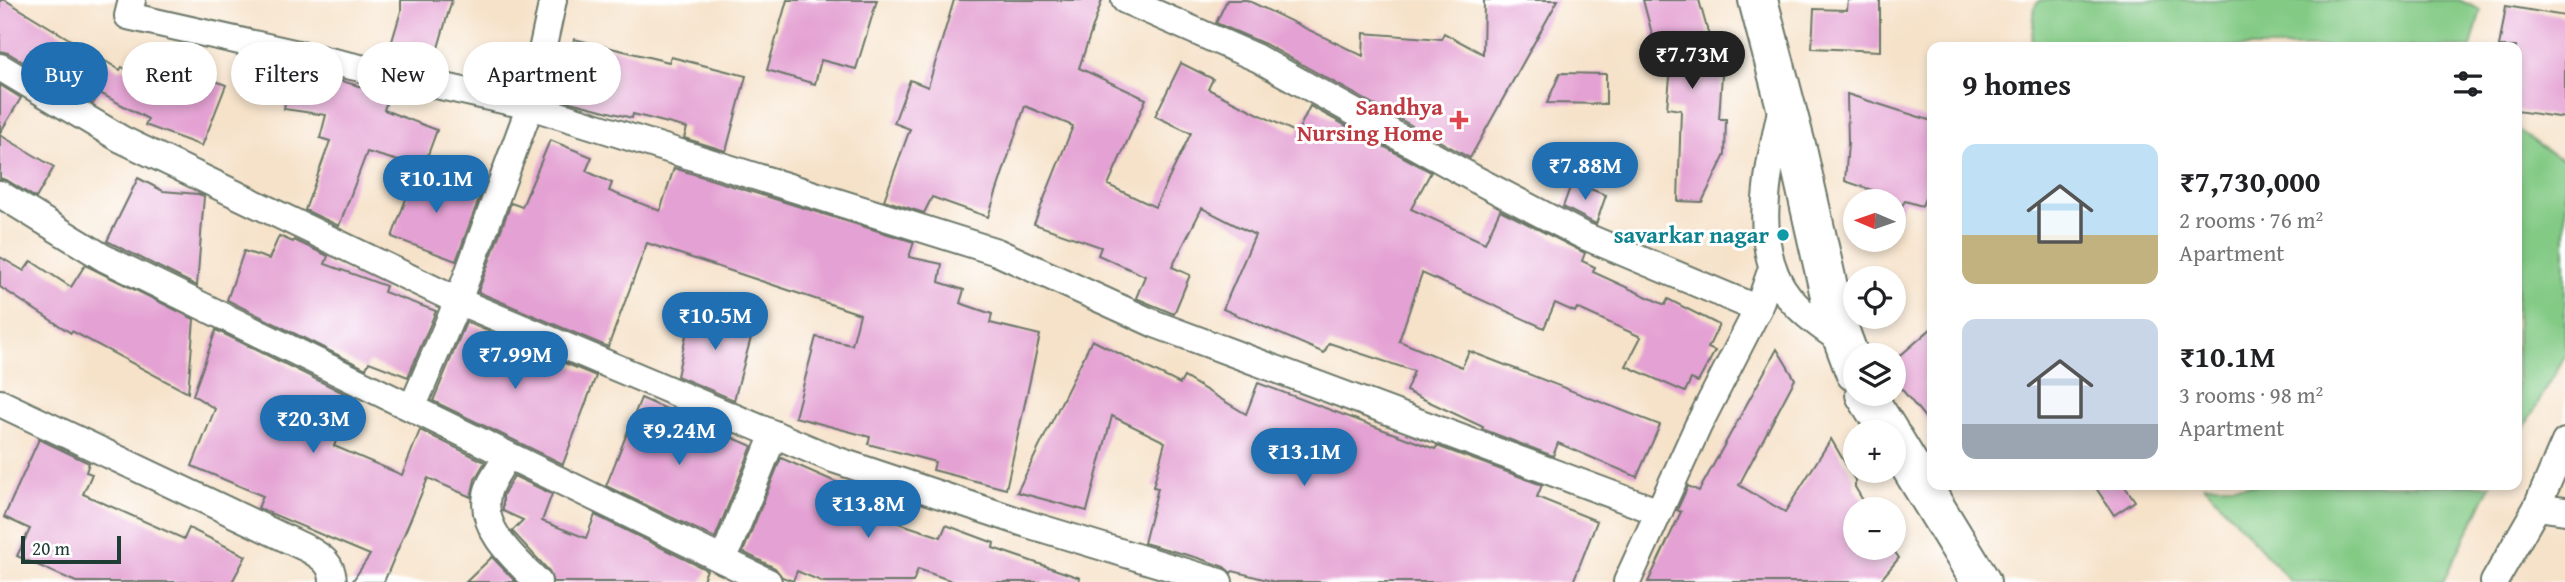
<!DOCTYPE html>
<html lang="en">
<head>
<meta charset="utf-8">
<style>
  :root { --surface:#fff; --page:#f2f2f2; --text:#202124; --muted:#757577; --accent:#1f6fb2 }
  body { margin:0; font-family:"Gentium Book Plus",serif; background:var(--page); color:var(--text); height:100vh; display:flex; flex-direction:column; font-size:26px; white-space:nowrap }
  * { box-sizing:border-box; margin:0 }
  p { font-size:23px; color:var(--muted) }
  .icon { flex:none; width:38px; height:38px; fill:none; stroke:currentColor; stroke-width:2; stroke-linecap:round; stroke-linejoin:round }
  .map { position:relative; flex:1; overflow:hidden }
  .drawer { position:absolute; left:1927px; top:42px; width:595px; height:448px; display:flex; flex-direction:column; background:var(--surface); border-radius:14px; box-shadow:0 4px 10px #0003 }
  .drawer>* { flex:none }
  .top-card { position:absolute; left:21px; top:42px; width:665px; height:63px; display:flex; gap:14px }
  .needle { width:46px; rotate:272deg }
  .fabs { position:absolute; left:1843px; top:189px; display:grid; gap:14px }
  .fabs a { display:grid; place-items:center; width:63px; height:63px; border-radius:50%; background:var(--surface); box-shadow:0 4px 10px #0003; font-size:35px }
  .scale { position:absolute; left:21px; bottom:18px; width:100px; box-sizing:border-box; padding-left:7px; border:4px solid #1f3d34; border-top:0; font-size:19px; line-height:24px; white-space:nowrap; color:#1f3d34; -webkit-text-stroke:5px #fff; paint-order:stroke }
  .price { position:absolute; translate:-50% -60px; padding:0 16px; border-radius:24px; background:var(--accent); color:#fff; font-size:23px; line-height:46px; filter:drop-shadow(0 2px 4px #0008) }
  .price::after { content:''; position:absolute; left:50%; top:42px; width:21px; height:16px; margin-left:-10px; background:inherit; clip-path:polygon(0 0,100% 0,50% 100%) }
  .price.current { background:#222; color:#fff }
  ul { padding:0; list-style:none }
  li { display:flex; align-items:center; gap:21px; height:175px; padding:0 35px }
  li span { display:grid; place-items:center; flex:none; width:196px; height:140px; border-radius:14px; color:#555 }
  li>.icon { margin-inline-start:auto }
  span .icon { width:84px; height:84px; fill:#fffc; stroke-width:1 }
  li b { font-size:30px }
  h2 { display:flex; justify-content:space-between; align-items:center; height:84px; padding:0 35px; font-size:30px }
  .tag { padding:0 24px; border-radius:32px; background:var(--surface); box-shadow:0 4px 10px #0003; font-size:24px; line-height:63px }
  .tag.current { background:var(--accent); color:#fff }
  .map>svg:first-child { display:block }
  .green { fill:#83ca85; stroke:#51845c; stroke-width:2 }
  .building { fill:#e4a1d3 }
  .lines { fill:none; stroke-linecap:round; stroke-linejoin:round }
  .street-casing { stroke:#6a7768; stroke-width:30 }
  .highway-casing { stroke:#6a7768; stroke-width:42 }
  .street { stroke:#fff; stroke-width:26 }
  .highway { stroke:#fff; stroke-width:38 }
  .health-dot { fill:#e0444e; stroke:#fff; stroke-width:2.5 }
  .culture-dot { fill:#0f9aa8; stroke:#fff; stroke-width:2.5 }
  .labels { text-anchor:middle; stroke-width:6; stroke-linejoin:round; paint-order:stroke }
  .health-label { font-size:23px; font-weight:bold; fill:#be3a42; stroke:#fff; text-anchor:end }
  .culture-label { font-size:23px; font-weight:bold; fill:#0d838f; stroke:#fff; text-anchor:end }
</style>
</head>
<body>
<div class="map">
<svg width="2565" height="582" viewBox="0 0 2565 582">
  <rect width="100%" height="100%" fill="#fff"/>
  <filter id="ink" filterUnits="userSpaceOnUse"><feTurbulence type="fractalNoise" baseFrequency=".0143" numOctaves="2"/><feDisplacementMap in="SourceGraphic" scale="14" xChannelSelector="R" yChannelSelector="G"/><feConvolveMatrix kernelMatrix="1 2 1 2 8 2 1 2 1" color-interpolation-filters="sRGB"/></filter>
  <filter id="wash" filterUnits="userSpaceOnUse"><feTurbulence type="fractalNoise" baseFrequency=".00686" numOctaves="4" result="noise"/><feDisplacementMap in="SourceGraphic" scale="28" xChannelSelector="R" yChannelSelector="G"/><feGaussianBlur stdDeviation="1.57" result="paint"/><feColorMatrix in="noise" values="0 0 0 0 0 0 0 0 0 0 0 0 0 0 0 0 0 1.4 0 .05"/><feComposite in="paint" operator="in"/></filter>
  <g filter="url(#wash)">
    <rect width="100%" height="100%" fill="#f6e2c9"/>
    <!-- green -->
    <g class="green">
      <polygon points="2040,0 2459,0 2481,10 2471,47 2031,47 2035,6"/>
      <polygon points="2516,129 2555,156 2565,160 2565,356 2517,440"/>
      <polygon points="2204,485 2491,485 2443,582 2291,582"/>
    </g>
    <g id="blocks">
      <!-- building -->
      <g class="building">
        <polygon points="0,0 5,0 120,70 122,67 159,88 166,71 184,78 187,70 226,85 202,146 145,125 148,119 100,93 93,104 8,53 0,51"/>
        <polygon points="401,0 452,0 433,65 389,51 401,11"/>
        <polygon points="787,0 877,0 856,69 821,60 815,84 767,70"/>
        <polygon points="954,0 1102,0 1079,68 1146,99 1108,185 1155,207 1191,133 1155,116 1181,63 1213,79 1208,89 1297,133 1310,106 1431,172 1411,209 1485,243 1500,210 1585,253 1582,261 1595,267 1593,272 1665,305 1668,299 1719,325 1708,348 1715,351 1698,382 1691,379 1685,392 1626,366 1641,337 1577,308 1575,312 1555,303 1544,328 1422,273 1399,341 1462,367 1469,351 1660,425 1637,477 1558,443 1553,456 1482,429 1483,427 1406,391 1414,371 1329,343 1324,353 1223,309 1255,235 1202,208 1172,267 1190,275 1174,314 1136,298 1145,276 1098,255 1101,247 1034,224 1073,126 1025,106 988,217 932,197 924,213 884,200 910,129 894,123 910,80 928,87"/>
        <polygon points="1227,0 1247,0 1363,56 1364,33 1441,39 1444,33 1483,54 1484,0 1558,0 1470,158 1265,44 1216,23"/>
        <polygon points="1643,0 1699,0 1711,43 1699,43 1698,46 1711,50 1724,45 1719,119 1726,119 1725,155 1702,202 1678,201 1681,110 1667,108 1672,57 1659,60"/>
        <polygon points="1848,0 1880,0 1880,51 1812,48 1814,9 1847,10"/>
        <polygon points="2506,6 2565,16 2565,118 2516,111 2516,47 2499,47"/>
        <polygon points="574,39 669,62 671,57 746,76 726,151 684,138 687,128 633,114 632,118 559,99"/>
        <polygon points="290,70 325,76 389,95 384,110 437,130 423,168 367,152 339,226 305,210 330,141 320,138 326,115 284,109"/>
        <polygon points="1560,73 1606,74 1606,104 1547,103"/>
        <polygon points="0,85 21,98 0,133"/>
        <polygon points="1847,94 1932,121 1932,180 1922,206 1905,201 1894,218 1894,201 1868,201 1875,191 1845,181 1848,143"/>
        <polygon points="0,135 54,167 36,198 8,181 0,178"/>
        <polygon points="550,140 592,157 586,171 612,183 609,191 660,211 674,168 914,242 909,257 942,264 939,282 964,290 960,303 992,314 990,323 1040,335 1006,489 933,470 935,462 868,444 870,437 795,417 816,337 852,345 860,314 647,243 608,347 478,292 511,203 522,207"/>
        <polygon points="417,169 481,193 456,261 392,237"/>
        <polygon points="138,178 163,191 198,194 204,196 197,286 107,241"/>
        <polygon points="1572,182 1606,195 1596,224 1563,207"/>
        <polygon points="279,236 293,242 294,240 328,256 325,264 386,286 384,292 436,311 408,377 369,362 366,369 227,300 244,251 269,259"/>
        <polygon points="0,257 24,271 31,261 71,287 85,265 194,319 188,393 72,331 71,333 0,287"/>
        <polygon points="692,309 755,323 734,400 677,376"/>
        <polygon points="466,322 596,376 563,464 433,401"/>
        <polygon points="1932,328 1932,426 1894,380 1894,361"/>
        <polygon points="216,330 354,398 334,446 402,475 420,430 485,462 475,479 471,497 428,478 384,582 352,582 370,555 258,508 263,496 192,466 215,409 193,395"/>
        <polygon points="1092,340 1180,384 1184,377 1246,414 1258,383 1435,449 1437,446 1542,485 1537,497 1597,521 1573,582 1275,582 1233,571 1231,573 1224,567 1198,558 1144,543 1158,488 1153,487 1165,442 1112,416 1087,511 1017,492"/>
        <polygon points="1777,349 1795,379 1739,485 1785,512 1831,439 1855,480 1855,487 1868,509 1855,509 1855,548 1892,548 1899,558 1879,582 1648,582 1681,512 1677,510 1688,486 1699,491"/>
        <polygon points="641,398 752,446 715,538 606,486"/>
        <polygon points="39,439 89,463 86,472 92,474 83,494 184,539 189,528 246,556 232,582 76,582 17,556 30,529 4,517"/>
        <polygon points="781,458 877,500 871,514 941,537 946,525 994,543 993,548 1080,578 1079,582 955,582 918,569 913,582 823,582 797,571 793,581 782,577 775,568 743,552"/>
        <polygon points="514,476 552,494 542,521 586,538 595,515 707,570 702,582 553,582 549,571 512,531 523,520 503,511 503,495"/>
        <polygon points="2094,485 2124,485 2135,501 2114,515"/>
        <polygon points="492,557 516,582 466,582"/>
      </g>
    </g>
  </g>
  <g filter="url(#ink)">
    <use href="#blocks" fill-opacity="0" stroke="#6a7768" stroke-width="2"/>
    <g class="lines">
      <!-- street casing -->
      <g class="street-casing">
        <g id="street">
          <polyline points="132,0 128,16 530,106 997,252 1155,324 1659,512"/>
          <polyline points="1125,0 1257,58 1475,179 1582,235 1758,309"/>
          <polyline points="0,67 121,139 458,301 833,459 1027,524 1219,582"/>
          <path d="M1782 106C1770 163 1748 247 1789 297 1804 315 1824 329 1843 342"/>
          <polyline points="0,194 104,258 768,582"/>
          <path d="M0 403 308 549C322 557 333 564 333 582"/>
          <polyline points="412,408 458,301 530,106 553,0"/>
          <path d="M507 456C501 468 489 482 487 495 480 530 516 560 538 582"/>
          <polyline points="2537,507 2565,511"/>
          <polyline points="723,560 774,434"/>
          <polyline points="1627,582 1698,426 1758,309 1772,268"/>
          <polyline points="2494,582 2537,507 2565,442"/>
        </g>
      </g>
      <!-- highway casing -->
      <g class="highway-casing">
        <g id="highway">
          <polyline points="1758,0 1797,149 1835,318 1855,372"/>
          <polyline points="1865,394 1889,432"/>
          <polyline points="1894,440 1981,582"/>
        </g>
      </g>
      <!-- street -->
      <use href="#street" class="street"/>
      <!-- highway -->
      <use href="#highway" class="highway"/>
    </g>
  </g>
  <!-- markers -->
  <path class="health-dot" d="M1455.5 109.5h7v7h7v7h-7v7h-7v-7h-7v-7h7z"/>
  <circle class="culture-dot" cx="1783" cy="235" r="7"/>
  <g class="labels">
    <!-- health labels -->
    <g class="health-label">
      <text x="1443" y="115">Sandhya<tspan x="1443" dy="26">Nursing Home</tspan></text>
    </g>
    <!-- culture labels -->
    <g class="culture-label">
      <text x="1769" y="243">savarkar nagar</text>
    </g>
  </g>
</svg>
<div class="fabs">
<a><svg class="needle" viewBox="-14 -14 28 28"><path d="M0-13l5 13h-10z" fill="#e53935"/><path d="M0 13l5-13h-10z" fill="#757577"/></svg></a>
<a><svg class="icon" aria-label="locate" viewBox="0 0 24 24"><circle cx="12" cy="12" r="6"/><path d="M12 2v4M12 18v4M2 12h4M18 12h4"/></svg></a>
<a><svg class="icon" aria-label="layers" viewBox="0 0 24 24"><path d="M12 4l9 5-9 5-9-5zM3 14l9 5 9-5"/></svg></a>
<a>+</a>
<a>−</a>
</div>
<div class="scale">20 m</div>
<b class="price current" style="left:1692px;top:91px">₹7.73M</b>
<b class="price" style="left:1585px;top:202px">₹7.88M</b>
<b class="price" style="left:436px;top:215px">₹10.1M</b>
<b class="price" style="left:715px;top:352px">₹10.5M</b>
<b class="price" style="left:515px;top:391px">₹7.99M</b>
<b class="price" style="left:313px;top:455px">₹20.3M</b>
<b class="price" style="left:679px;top:467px">₹9.24M</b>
<b class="price" style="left:1304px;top:488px">₹13.1M</b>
<b class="price" style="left:868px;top:540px">₹13.8M</b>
<div class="top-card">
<a class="tag current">Buy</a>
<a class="tag">Rent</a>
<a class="tag">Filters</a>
<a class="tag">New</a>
<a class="tag">Apartment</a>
</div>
<section class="drawer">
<h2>9 homes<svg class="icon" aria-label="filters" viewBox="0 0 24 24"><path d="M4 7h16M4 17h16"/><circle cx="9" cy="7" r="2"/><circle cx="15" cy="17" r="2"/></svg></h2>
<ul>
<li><span style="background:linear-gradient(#bfe0f5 65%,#c2b280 0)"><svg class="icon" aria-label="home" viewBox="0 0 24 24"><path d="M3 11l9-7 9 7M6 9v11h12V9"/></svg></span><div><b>₹7,730,000</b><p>2 rooms · 76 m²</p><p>Apartment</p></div></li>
<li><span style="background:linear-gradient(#c9d6e8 75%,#9aa5b1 0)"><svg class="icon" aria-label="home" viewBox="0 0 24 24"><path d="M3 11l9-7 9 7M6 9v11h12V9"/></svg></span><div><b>₹10.1M</b><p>3 rooms · 98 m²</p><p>Apartment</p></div></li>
</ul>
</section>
</div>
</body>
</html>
